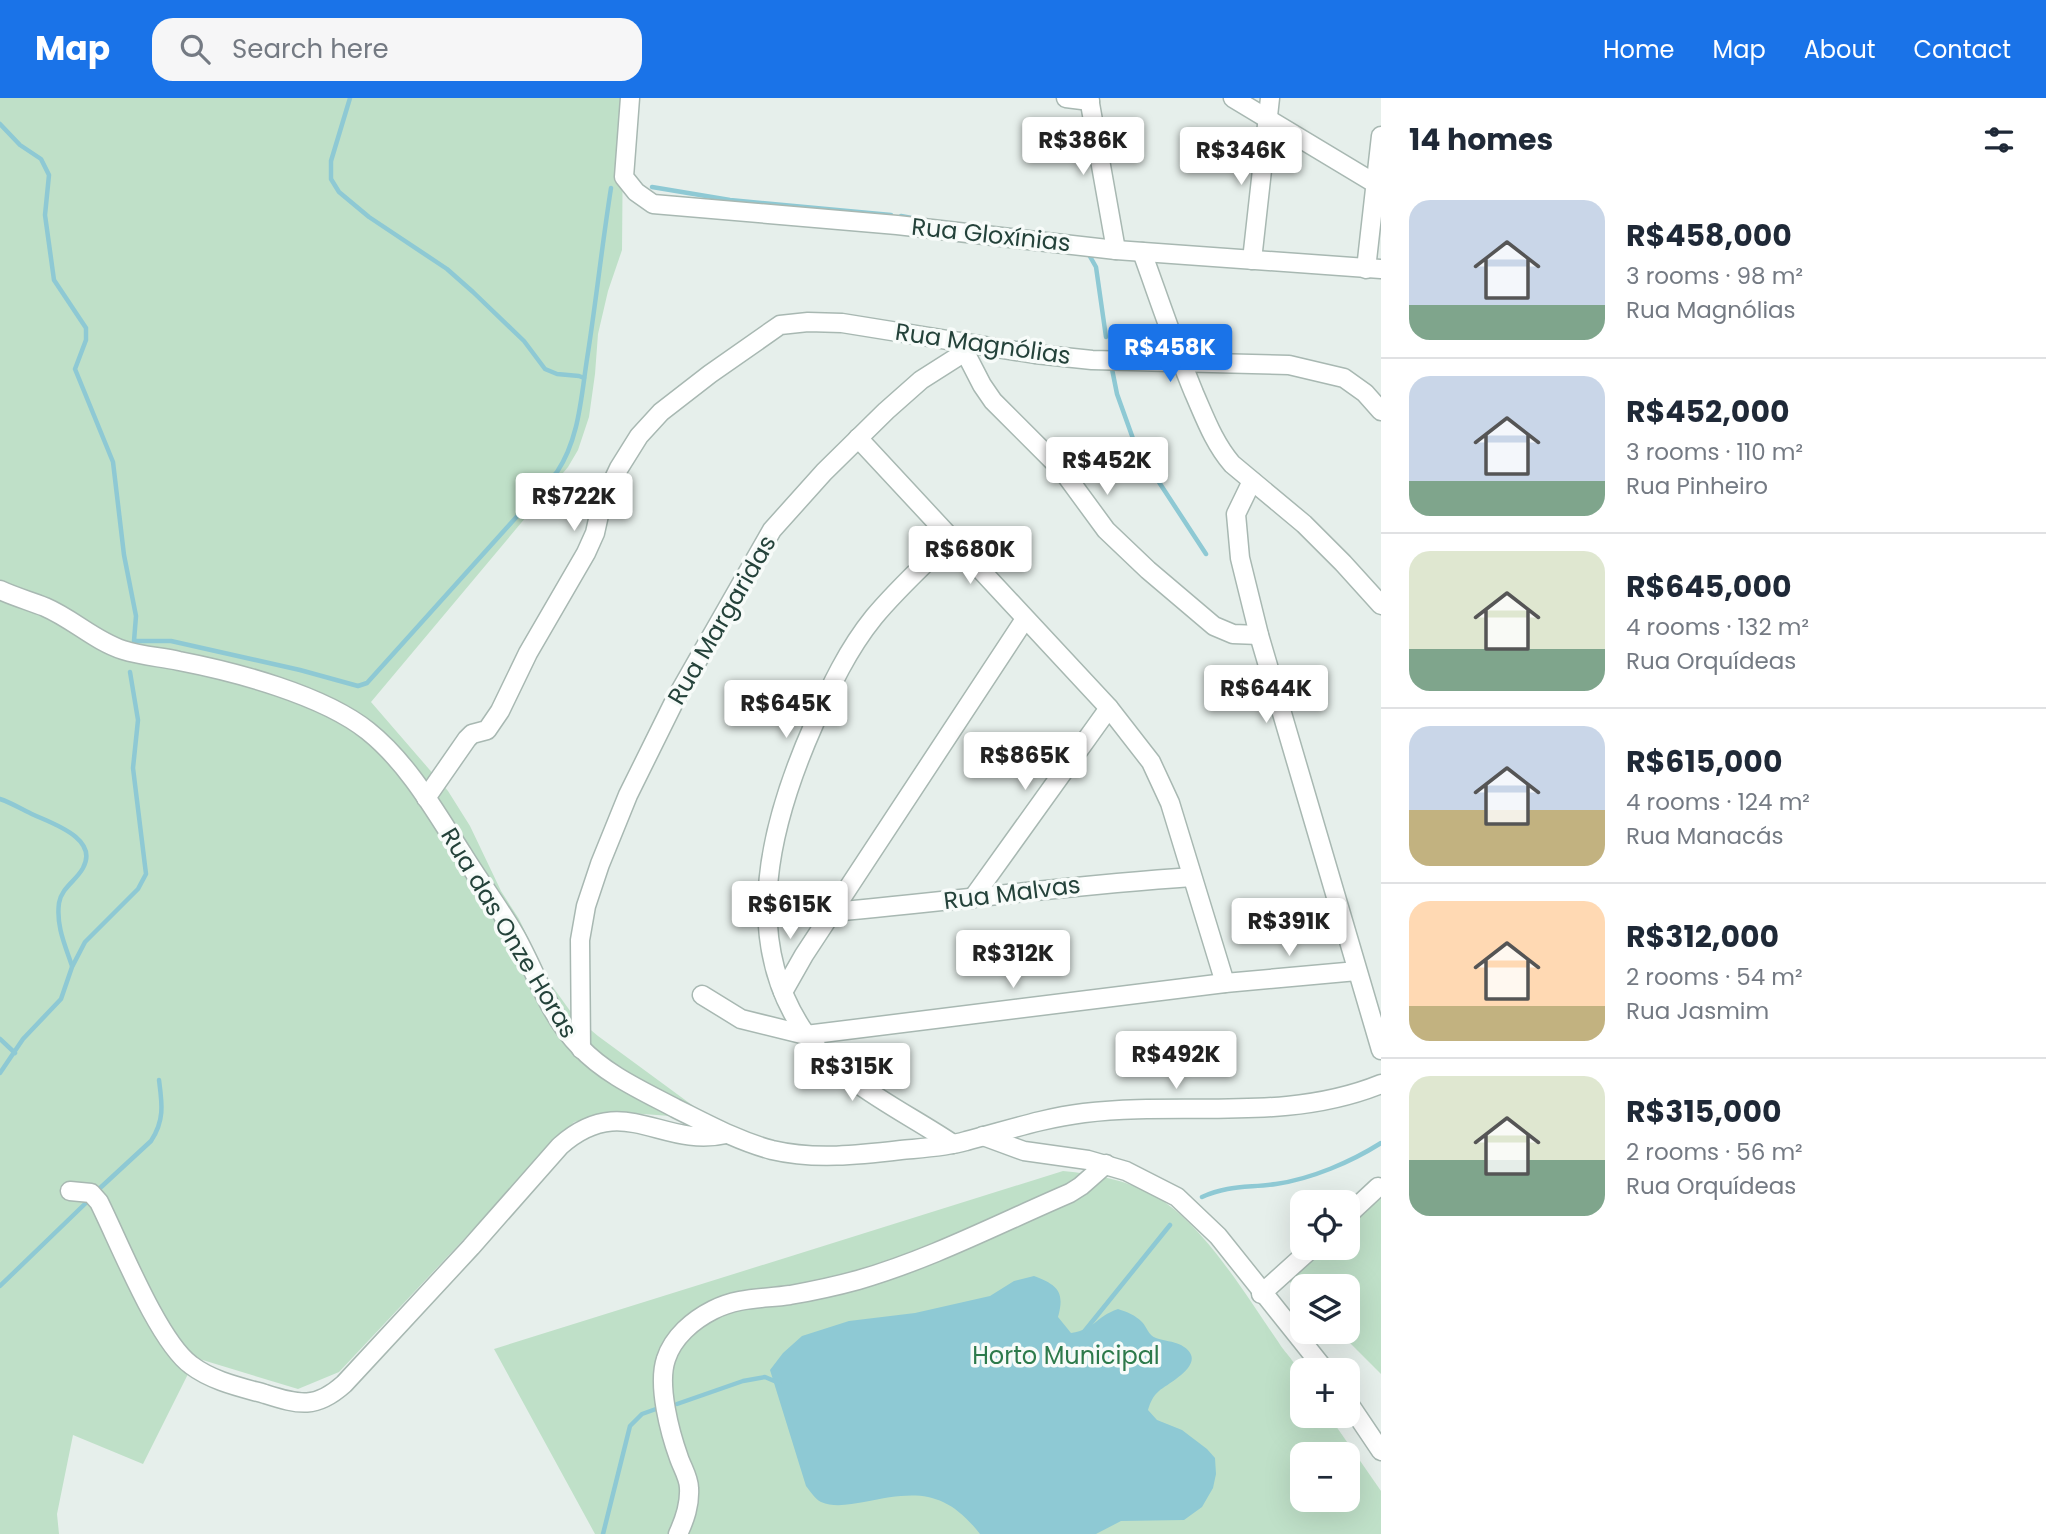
<!DOCTYPE html>
<html lang="en">
<head>
<meta charset="utf-8">
<style>
  :root { --surface:#fff; --page:#f6f6f7; --text:#1f2937; --muted:#747a83; --line:#e0e1e3; --accent:#1a73e8 }
  body { margin:0; font-family:Poppins,sans-serif; background:var(--page); color:var(--text); height:100vh; display:flex; flex-direction:column; font-size:26px; white-space:nowrap }
  * { box-sizing:border-box; margin:0 }
  p { font-size:23px; color:var(--muted) }
  .icon { flex:none; width:38px; height:38px; fill:none; stroke:currentColor; stroke-width:2; stroke-linecap:round; stroke-linejoin:round }
  .map { position:relative; flex:1; overflow:hidden }
  .panel { display:flex; flex-direction:column; background:var(--surface); width:665px }
  .panel>* { flex:none }
  .tools { position:absolute; left:1290px; top:1092px; display:grid; gap:14px }
  .tools a { display:grid; place-items:center; width:70px; height:70px; border-radius:14px; background:var(--surface); box-shadow:0 7px 28px #0002; font-size:35px }
  .price { position:absolute; translate:-50% -60px; padding:0 16px; border-radius:7px; background:#fff; color:#222; font-size:23px; line-height:46px; filter:drop-shadow(0 2px 4px #0008) }
  .price::after { content:''; position:absolute; left:50%; top:42px; width:21px; height:16px; margin-left:-10px; background:inherit; clip-path:polygon(0 0,100% 0,50% 100%) }
  .price.on { background:var(--accent); color:#fff }
  ul { padding:0; list-style:none }
  li { display:flex; align-items:center; gap:21px; height:175px; padding:0 28px }
  li+li { border-top:2px solid var(--line) }
  li span { display:grid; place-items:center; flex:none; width:196px; height:140px; border-radius:21px; color:#555 }
  li>.icon { margin-inline-start:auto }
  span .icon { width:84px; height:84px; fill:#fffc; stroke-width:1 }
  li b { font-size:30px }
  h2 { display:flex; justify-content:space-between; align-items:center; height:84px; padding:0 28px; font-size:30px }
  header { display:flex; align-items:center; gap:42px; box-sizing:border-box; height:98px; padding:0 35px; background:var(--accent); color:#fff }
  header strong { font-size:33px }
  nav { display:flex; gap:38px; margin-inline-start:auto; font-size:24px }
  .search { width:490px; height:63px; background:var(--page); display:flex; align-items:center; gap:18px; box-sizing:border-box; padding:0 24px; border-radius:21px; color:var(--muted); font-size:26px }
  main { display:flex; flex:1; min-height:0 }
  .map>svg:first-child { display:block }
  .green { fill:#bfe0c8; fill-rule:evenodd }
  .water { fill:#8ec9d4 }
  .lines { fill:none; stroke-linecap:round; stroke-linejoin:round }
  .stream { stroke:#8ec9d4; stroke-width:4.5 }
  .minor-casing { stroke:#a8b8b2; stroke-width:21 }
  .minor { stroke:#fff; stroke-width:18 }
  .labels { text-anchor:middle; stroke-width:7; stroke-linejoin:round; paint-order:stroke }
  .street-label { font-size:24px; fill:#24423a; stroke:#f7fbf9 }
  .park-label { font-size:24px; fill:#2d7a4b; stroke:#f7fbf9 }
</style>
</head>
<body>
<header>
<strong>Map</strong>
<div class="search"><svg class="icon" aria-label="search" viewBox="0 0 24 24"><circle cx="10" cy="10" r="6"/><path d="M15 15l6 6"/></svg>Search here</div>
<nav><a>Home</a><a>Map</a><a>About</a><a>Contact</a></nav>
</header>
<main>
<div class="map">
<svg width="1381" height="1436" viewBox="0 0 1381 1436">
  <rect width="100%" height="100%" fill="#e6efeb"/>
  <!-- green -->
  <g class="green">
    <polygon points="0,0 626,0 623,37 622,152 608,193 598,236 595,276 589,319 578,352 568,369 371,604 448,693 470,728 501,793 519,821 550,885 573,917 598,938 711,1021 616,1014 574,1024 339,1274 298,1291 196,1260 143,1366 73,1337 57,1416 59,1436 0,1436"/>
    <path d="M1063 1073C1095 1076 1127 1082 1155 1098 1204 1126 1247 1199 1279 1245 1285 1255 1300 1269 1302 1280 1304 1292 1302 1306 1302 1318H1329L1381 1393V1436H595L494 1251ZM1302 1356H1348V1402H1302Z"/>
    <polygon points="1381,1098 1381,1276 1339,1234 1348,1234 1348,1188 1302,1188 1302,1196 1288,1182 1320,1150 1348,1150 1348,1122"/>
  </g>
  <!-- water -->
  <path class="water" d="M1034 1178C1058 1187 1065 1194 1058 1219L1071 1235C1096 1231 1095 1219 1118 1211 1127 1214 1135 1217 1142 1224 1147 1229 1148 1237 1156 1240 1164 1243 1173 1243 1181 1247 1211 1264 1170 1284 1159 1293 1153 1298 1150 1305 1148 1312L1157 1322 1182 1332 1207 1351 1215 1360 1216 1376 1213 1390 1202 1409 1184 1422 1121 1423 1096 1436H980C945 1391 916 1393 864 1404 851 1406 835 1410 821 1404 815 1401 810 1393 806 1388L770 1272 783 1255 802 1238 849 1223 915 1215 990 1198 1014 1183Z"/>
  <g class="lines">
    <!-- stream -->
    <g class="stream">
      <polyline points="350,0 331,63 331,81 339,94 369,119 447,171 473,194 524,243 545,271 557,276 579,278 584,280"/>
      <path d="M0 26 20 47 41 61 49 77 45 117 54 182 86 230V242L75 271 113 364 124 457 136 518 134 543H171L300 572 358 588 367 585 557 374C579 341 581 300 587 261 596 204 602 147 611 90"/>
      <polyline points="652,89 730,102 891,117"/>
      <polyline points="901,118 917,121"/>
      <polyline points="1088,155 1096,169 1106,239"/>
      <polyline points="1112,271 1117,296 1136,349 1206,456"/>
      <path d="M0 701C12 705 23 712 34 717 54 726 99 741 83 770 76 783 62 789 59 805 56 828 65 847 72 868"/>
      <polyline points="0,941 15,955"/>
      <polyline points="0,975 23,941 61,901 72,869 85,844 138,791 146,776 133,670 138,622 130,574"/>
      <path d="M99 1091 151 1043C165 1022 162 1005 159 982"/>
      <path d="M1202 1099C1228 1087 1248 1090 1276 1086 1311 1081 1351 1064 1381 1045"/>
      <polyline points="0,1188 90,1101"/>
      <polyline points="1083,1235 1170,1127"/>
      <polyline points="677,1306 743,1283 765,1279 779,1285"/>
      <polyline points="603,1436 630,1328 642,1316 656,1311"/>
    </g>
    <!-- minor casing -->
    <g class="minor-casing">
      <g id="minor">
        <polyline points="630,0 624,79 636,94 653,106 897,127 1116,152 1381,171"/>
        <polyline points="1066,0 1090,3"/>
        <polyline points="1089,0 1116,152"/>
        <polyline points="1233,0 1381,89"/>
        <path d="M1142 154C1159 201 1175 249 1194 295 1205 320 1214 345 1232 366L1304 426 1343 465 1381 507"/>
        <polyline points="1252,162 1270,0"/>
        <polyline points="1366,171 1381,38"/>
        <polyline points="965,254 982,287 993,303 1062,372 1106,432 1148,472 1214,528 1233,536 1259,537"/>
        <polyline points="858,340 1109,610 1151,664 1170,705 1225,885"/>
        <polyline points="1252,383 1236,416 1240,460 1259,537 1381,952"/>
        <path d="M952 439C926 465 897 491 874 519 848 551 830 589 814 626 771 723 739 840 805 935 839 984 904 1013 953 1046"/>
        <path d="M0 492C15 499 30 503 45 509 73 521 95 543 123 552 142 558 161 559 179 563 236 574 323 597 368 633 408 665 435 713 462 755 479 783 499 809 515 837 536 874 549 918 580 949 605 976 643 993 675 1010 707 1026 738 1043 772 1052 814 1062 859 1057 901 1052 922 1050 945 1049 966 1043 1005 1033 1043 1020 1084 1015 1184 1003 1285 1025 1381 986"/>
        <polyline points="426,700 467,641 472,636 487,632 500,613 528,555 586,455 595,435 601,408 619,370 639,338 661,314 710,276 780,227 808,224 842,225 1035,256 1092,262 1289,267 1344,280 1365,295 1381,313"/>
        <polyline points="972,801 1109,610"/>
        <path d="M833 814C953 803 1072 787 1192 779"/>
        <polyline points="783,894 804,857 1025,521"/>
        <polyline points="702,897 741,921 806,937 1225,885 1357,873"/>
        <polyline points="581,951 580,842 586,808 600,766 628,697 675,602 772,432 824,374 886,313 921,282 965,254 961,244"/>
        <polyline points="983,1038 1024,1053 1088,1062 1126,1073 1177,1099 1218,1138 1325,1272"/>
        <path d="M70 1093 91 1095 99 1104C119 1144 158 1243 191 1267 212 1283 240 1289 265 1296 300 1307 316 1311 344 1286L471 1149 560 1048C623 992 661 1051 726 1036"/>
        <polyline points="1348,1117 1378,1089"/>
        <polyline points="1261,1196 1312,1150"/>
        <polyline points="1348,1304 1381,1353"/>
        <path d="M678 1436C685 1421 690 1407 689 1390 689 1380 682 1369 679 1360 670 1335 657 1287 666 1261 673 1239 693 1222 713 1212 738 1199 763 1201 790 1197 813 1193 836 1188 858 1182 931 1161 1000 1125 1070 1095L1081 1088 1106 1066"/>
      </g>
    </g>
    <!-- minor -->
    <use href="#minor" class="minor"/>
  </g>
  <g class="labels">
    <!-- street labels -->
    <g class="street-label">
      <text transform="translate(991 137) rotate(6)" y="8">Rua Gloxínias</text>
      <text transform="translate(983 246) rotate(8)" y="8">Rua Magnólias</text>
      <text transform="translate(722 522) rotate(-60)" y="8">Rua Margaridas</text>
      <text transform="translate(1012 795) rotate(-7)" y="8">Rua Malvas</text>
      <text transform="translate(509 835) rotate(59)" y="8">Rua das Onze Horas</text>
    </g>
    <!-- park labels -->
    <g class="park-label">
      <text x="1066" y="1266">Horto Municipal</text>
    </g>
  </g>
</svg>
<div class="tools">
<a><svg class="icon" aria-label="locate" viewBox="0 0 24 24"><circle cx="12" cy="12" r="6"/><path d="M12 2v4M12 18v4M2 12h4M18 12h4"/></svg></a>
<a><svg class="icon" aria-label="layers" viewBox="0 0 24 24"><path d="M12 4l9 5-9 5-9-5zM3 14l9 5 9-5"/></svg></a>
<a>+</a>
<a>−</a>
</div>
<b class="price" style="left:1083px;top:79px">R$386K</b>
<b class="price" style="left:1241px;top:89px">R$346K</b>
<b class="price on" style="left:1170px;top:286px">R$458K</b>
<b class="price" style="left:1107px;top:399px">R$452K</b>
<b class="price" style="left:574px;top:435px">R$722K</b>
<b class="price" style="left:970px;top:488px">R$680K</b>
<b class="price" style="left:1266px;top:627px">R$644K</b>
<b class="price" style="left:786px;top:642px">R$645K</b>
<b class="price" style="left:1025px;top:694px">R$865K</b>
<b class="price" style="left:790px;top:843px">R$615K</b>
<b class="price" style="left:1289px;top:860px">R$391K</b>
<b class="price" style="left:1013px;top:892px">R$312K</b>
<b class="price" style="left:1176px;top:993px">R$492K</b>
<b class="price" style="left:852px;top:1005px">R$315K</b>
</div>
<section class="panel">
<h2>14 homes<svg class="icon" aria-label="filters" viewBox="0 0 24 24"><path d="M4 7h16M4 17h16"/><circle cx="9" cy="7" r="2"/><circle cx="15" cy="17" r="2"/></svg></h2>
<ul>
<li><span style="background:linear-gradient(#c9d6e8 75%,#7fa58c 0)"><svg class="icon" aria-label="home" viewBox="0 0 24 24"><path d="M3 11l9-7 9 7M6 9v11h12V9"/></svg></span><div><b>R$458,000</b><p>3 rooms · 98 m²</p><p>Rua Magnólias</p></div></li>
<li><span style="background:linear-gradient(#c9d6e8 75%,#7fa58c 0)"><svg class="icon" aria-label="home" viewBox="0 0 24 24"><path d="M3 11l9-7 9 7M6 9v11h12V9"/></svg></span><div><b>R$452,000</b><p>3 rooms · 110 m²</p><p>Rua Pinheiro</p></div></li>
<li><span style="background:linear-gradient(#dfe7d0 70%,#7fa58c 0)"><svg class="icon" aria-label="home" viewBox="0 0 24 24"><path d="M3 11l9-7 9 7M6 9v11h12V9"/></svg></span><div><b>R$645,000</b><p>4 rooms · 132 m²</p><p>Rua Orquídeas</p></div></li>
<li><span style="background:linear-gradient(#c9d6e8 60%,#c2b280 0)"><svg class="icon" aria-label="home" viewBox="0 0 24 24"><path d="M3 11l9-7 9 7M6 9v11h12V9"/></svg></span><div><b>R$615,000</b><p>4 rooms · 124 m²</p><p>Rua Manacás</p></div></li>
<li><span style="background:linear-gradient(#ffd9b3 75%,#c2b280 0)"><svg class="icon" aria-label="home" viewBox="0 0 24 24"><path d="M3 11l9-7 9 7M6 9v11h12V9"/></svg></span><div><b>R$312,000</b><p>2 rooms · 54 m²</p><p>Rua Jasmim</p></div></li>
<li><span style="background:linear-gradient(#dfe7d0 60%,#7fa58c 0)"><svg class="icon" aria-label="home" viewBox="0 0 24 24"><path d="M3 11l9-7 9 7M6 9v11h12V9"/></svg></span><div><b>R$315,000</b><p>2 rooms · 56 m²</p><p>Rua Orquídeas</p></div></li>
</ul>
</section>
</main>
</body>
</html>
